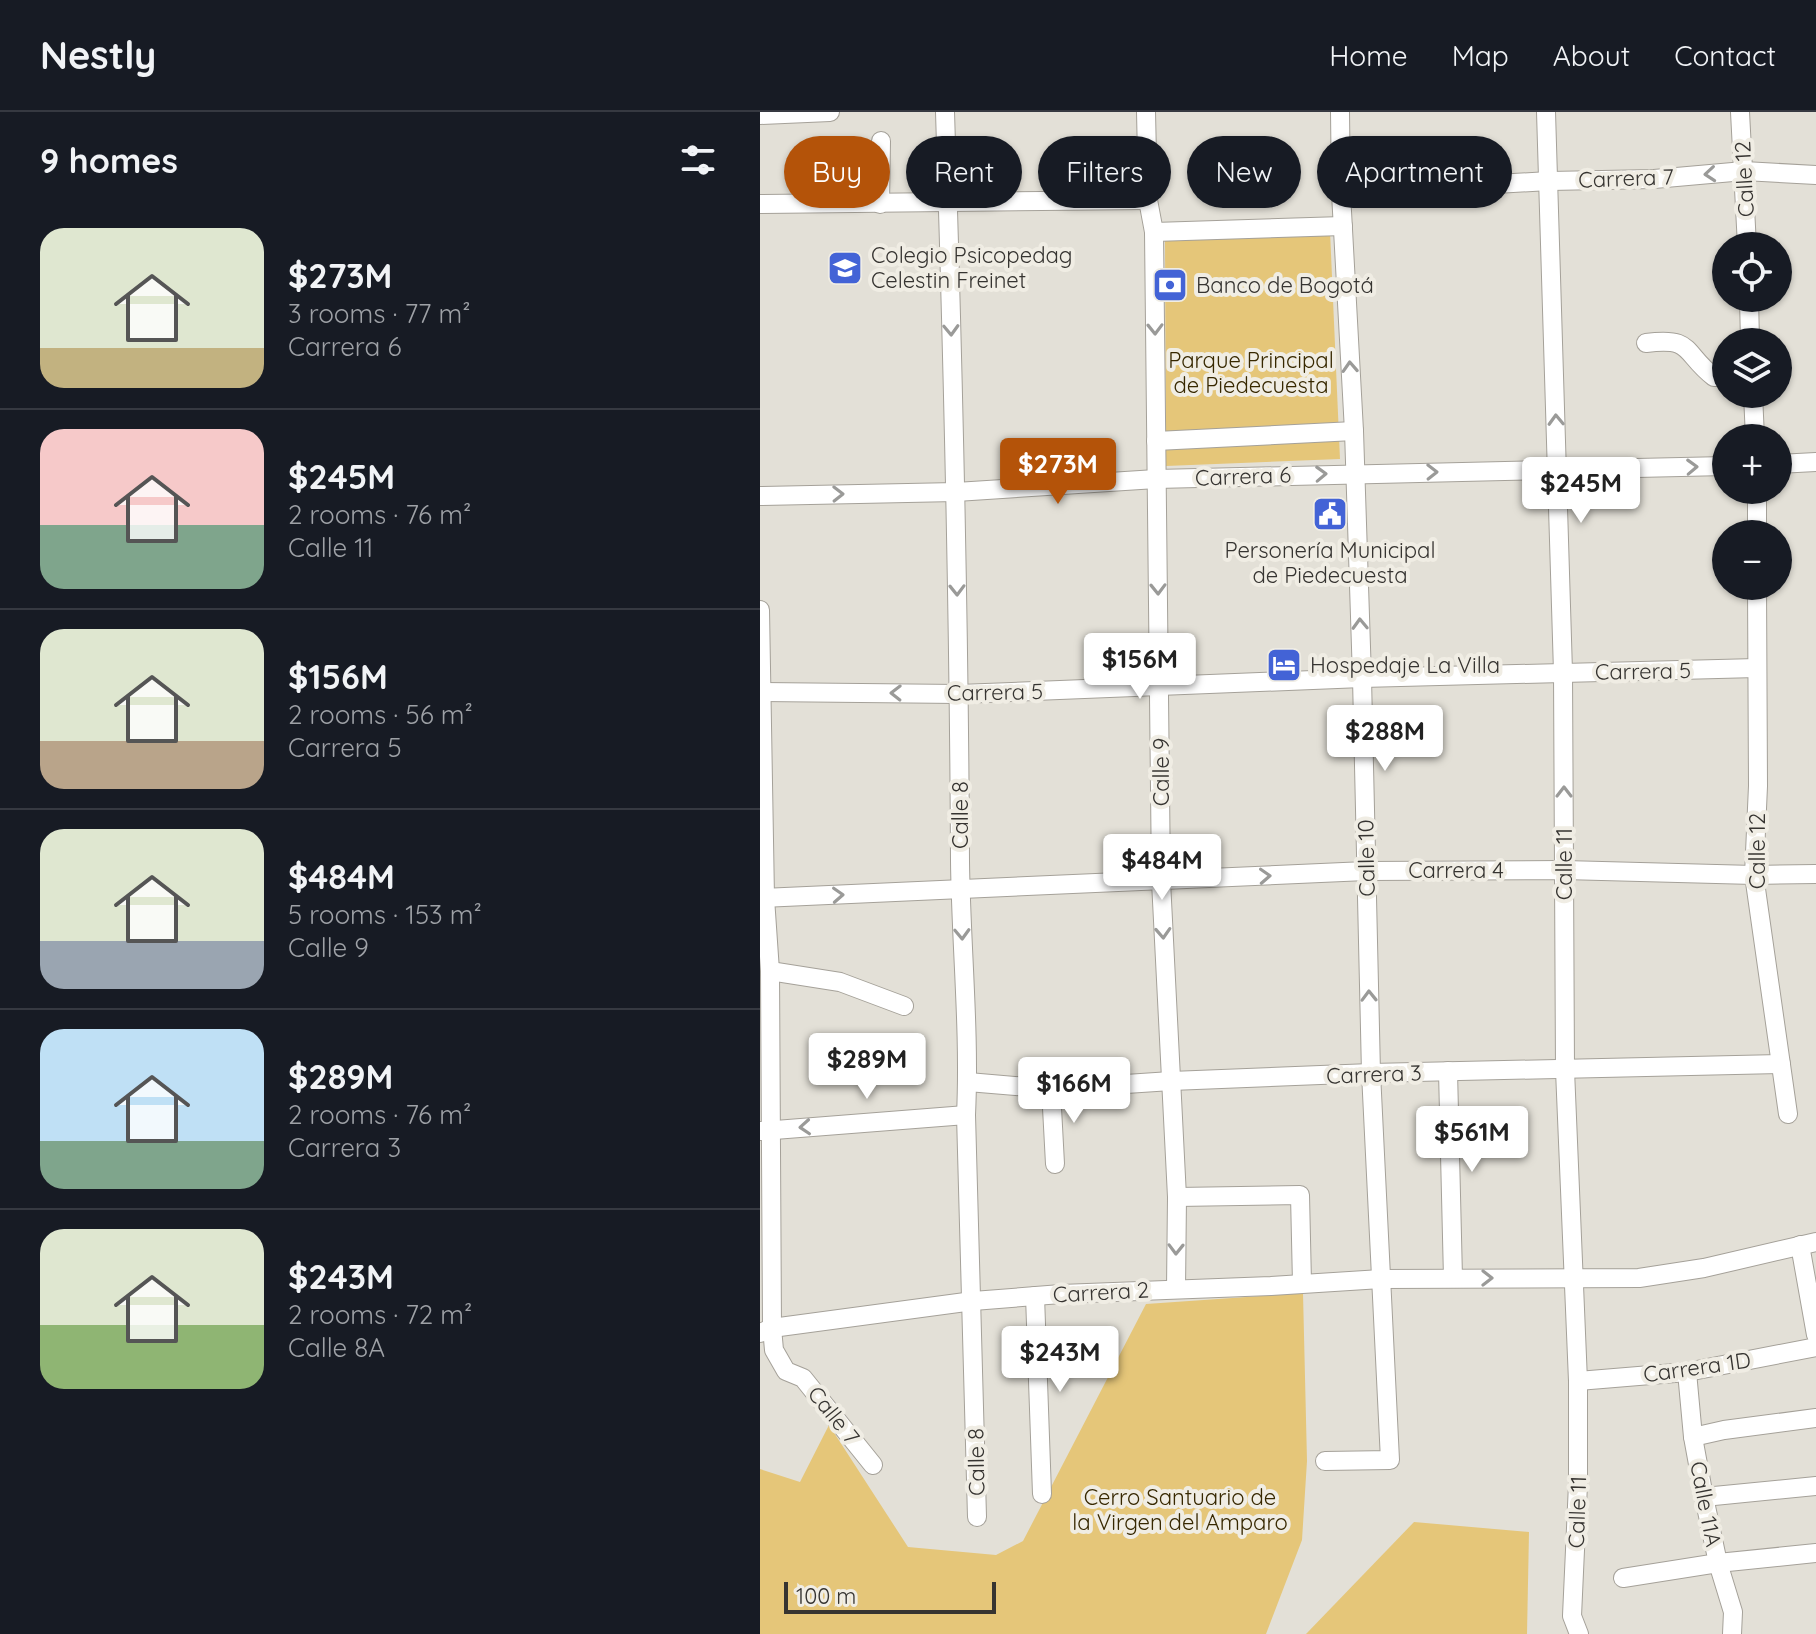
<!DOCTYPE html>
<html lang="en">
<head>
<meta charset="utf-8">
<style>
  :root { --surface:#171b24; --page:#242831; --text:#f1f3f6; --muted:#9ea1a6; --line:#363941; --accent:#b45309 }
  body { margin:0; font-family:Quicksand,sans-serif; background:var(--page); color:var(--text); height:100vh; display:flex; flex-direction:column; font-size:30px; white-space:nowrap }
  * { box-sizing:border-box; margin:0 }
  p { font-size:26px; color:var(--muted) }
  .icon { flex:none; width:44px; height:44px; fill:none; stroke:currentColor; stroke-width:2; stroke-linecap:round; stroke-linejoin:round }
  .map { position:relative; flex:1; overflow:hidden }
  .side { display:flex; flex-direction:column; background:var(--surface); width:760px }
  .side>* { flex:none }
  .hud { position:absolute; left:24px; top:24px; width:760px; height:72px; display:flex; gap:16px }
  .fabs { position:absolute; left:952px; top:120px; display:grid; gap:16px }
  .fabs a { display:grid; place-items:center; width:80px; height:80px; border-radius:50%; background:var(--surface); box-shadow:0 2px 6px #0004; font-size:40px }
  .scale { position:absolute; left:24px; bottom:20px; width:212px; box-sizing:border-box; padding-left:8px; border:4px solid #363431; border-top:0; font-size:22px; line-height:28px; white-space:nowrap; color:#363431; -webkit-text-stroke:6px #f0ede4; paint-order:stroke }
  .price { position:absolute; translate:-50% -68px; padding:0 18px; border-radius:8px; background:#fff; color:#222; font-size:26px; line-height:52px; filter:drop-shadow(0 2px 4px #0008) }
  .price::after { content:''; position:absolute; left:50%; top:48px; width:24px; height:18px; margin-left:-12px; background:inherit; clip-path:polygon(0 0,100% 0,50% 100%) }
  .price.active { background:var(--accent); color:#fff }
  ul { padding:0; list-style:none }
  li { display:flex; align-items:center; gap:24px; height:200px; padding:0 40px }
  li+li { border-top:2px solid var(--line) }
  li span { display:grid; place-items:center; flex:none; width:224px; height:160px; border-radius:24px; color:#555 }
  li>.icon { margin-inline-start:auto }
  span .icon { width:96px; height:96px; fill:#fffc; stroke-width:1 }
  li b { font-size:34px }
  h2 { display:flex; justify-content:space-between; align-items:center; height:96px; padding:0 40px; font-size:34px }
  .tag { padding:0 28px; border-radius:36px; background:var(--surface); box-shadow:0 2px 6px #0004; font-size:28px; line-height:72px }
  .tag.active { background:var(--accent); color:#fff }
  header { display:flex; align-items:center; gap:48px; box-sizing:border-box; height:112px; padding:0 40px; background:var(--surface); border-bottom:2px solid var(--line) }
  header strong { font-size:38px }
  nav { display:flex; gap:44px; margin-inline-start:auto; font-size:28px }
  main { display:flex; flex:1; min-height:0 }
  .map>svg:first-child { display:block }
  .green { fill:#e5c679 }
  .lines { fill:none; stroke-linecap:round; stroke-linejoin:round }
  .minor-casing { stroke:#a5a199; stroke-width:20 }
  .minor { stroke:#fff; stroke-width:18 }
  .oneway { stroke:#9a9a98 }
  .labels { text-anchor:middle; stroke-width:8; stroke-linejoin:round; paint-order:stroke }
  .street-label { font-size:22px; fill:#363431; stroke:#f0ede4 }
  .poi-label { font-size:22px; fill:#363431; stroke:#f0ede4; text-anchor:start }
  .park-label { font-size:22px; fill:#372800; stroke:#f0ede4 }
</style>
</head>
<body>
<header>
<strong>Nestly</strong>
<nav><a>Home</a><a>Map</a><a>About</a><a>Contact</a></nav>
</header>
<main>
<section class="side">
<h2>9 homes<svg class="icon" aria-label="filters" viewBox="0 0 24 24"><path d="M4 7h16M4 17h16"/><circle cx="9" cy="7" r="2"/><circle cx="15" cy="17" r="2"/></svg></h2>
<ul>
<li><span style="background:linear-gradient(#dfe7d0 75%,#c2b280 0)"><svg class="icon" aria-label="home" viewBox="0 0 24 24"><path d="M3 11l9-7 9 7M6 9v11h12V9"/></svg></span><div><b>$273M</b><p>3 rooms · 77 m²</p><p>Carrera 6</p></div></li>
<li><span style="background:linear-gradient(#f6c9c9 60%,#7fa58c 0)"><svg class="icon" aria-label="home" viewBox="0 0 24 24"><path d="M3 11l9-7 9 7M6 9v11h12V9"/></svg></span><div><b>$245M</b><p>2 rooms · 76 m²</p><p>Calle 11</p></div></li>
<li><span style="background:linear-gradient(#dfe7d0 70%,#b9a48a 0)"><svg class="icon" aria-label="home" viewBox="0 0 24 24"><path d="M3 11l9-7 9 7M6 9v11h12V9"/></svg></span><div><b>$156M</b><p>2 rooms · 56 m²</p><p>Carrera 5</p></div></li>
<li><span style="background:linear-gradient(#dfe7d0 70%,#9aa5b1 0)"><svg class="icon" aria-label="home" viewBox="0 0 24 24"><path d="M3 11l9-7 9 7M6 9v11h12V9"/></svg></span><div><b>$484M</b><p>5 rooms · 153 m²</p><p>Calle 9</p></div></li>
<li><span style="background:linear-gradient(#bfe0f5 70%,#7fa58c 0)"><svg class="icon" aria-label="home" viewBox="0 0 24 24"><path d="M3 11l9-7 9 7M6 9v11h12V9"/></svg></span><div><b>$289M</b><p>2 rooms · 76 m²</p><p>Carrera 3</p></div></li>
<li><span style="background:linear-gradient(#dfe7d0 60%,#8fb573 0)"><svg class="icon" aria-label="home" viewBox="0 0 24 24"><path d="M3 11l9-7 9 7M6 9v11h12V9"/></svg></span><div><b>$243M</b><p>2 rooms · 72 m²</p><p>Calle 8A</p></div></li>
</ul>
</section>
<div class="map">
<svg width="1056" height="1522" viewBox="0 0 1056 1522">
  <rect width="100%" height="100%" fill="#e3e0d7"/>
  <!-- green -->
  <g class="green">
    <polygon points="570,119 580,347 406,354 405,127"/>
    <polygon points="543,1181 547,1349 542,1428 506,1522 0,1522 0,1357 40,1370 69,1313 148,1435 236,1443 263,1429 386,1192"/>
    <polygon points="654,1410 769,1420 767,1522 546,1522"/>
  </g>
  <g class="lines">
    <!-- minor casing -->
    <g class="minor-casing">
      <g id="minor">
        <path d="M185 0C193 250 199 500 200 749 201 834 210 919 206 1003L217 1405"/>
        <polyline points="386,0 388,88 394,120 401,769 417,1085 416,1177"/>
        <polyline points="786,0 803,560 805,958 818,1269 818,1372 812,1504 819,1522"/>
        <polyline points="980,0 987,134"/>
        <polyline points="0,3 70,0"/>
        <polyline points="581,81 789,69 894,67 984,59 1056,63"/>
        <polyline points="0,92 388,88"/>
        <polyline points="120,92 121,29"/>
        <polyline points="394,120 583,114"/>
        <polyline points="989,186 990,230"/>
        <path d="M886 231C934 225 922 240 954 265H966"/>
        <polyline points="993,282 995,326"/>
        <polyline points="396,329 594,319"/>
        <polyline points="1018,352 1056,350"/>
        <polyline points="997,378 997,422"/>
        <polyline points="0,384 196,380 396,367 966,354"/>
        <polyline points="997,474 998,674 994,763 1028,1002"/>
        <polyline points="0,498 5,786 10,859 12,1216 14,1238 26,1259 43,1266 113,1353"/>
        <polyline points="0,580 199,582 602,566 997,556"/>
        <polyline points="0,786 606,759 804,758 994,763 1056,762"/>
        <polyline points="10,859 80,870 144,894"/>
        <polyline points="688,959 693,1166"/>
        <polyline points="208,970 291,977 411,969 611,961 1021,952"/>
        <polyline points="291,977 295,1052"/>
        <polyline points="1,1019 206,1003"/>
        <polyline points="417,1085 540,1083 542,1171"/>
        <polyline points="1040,1133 1056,1223"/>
        <polyline points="275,1184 282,1382"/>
        <polyline points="0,1221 12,1216 213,1189 301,1182 511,1174 621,1167 879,1166 944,1156 1056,1130"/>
        <polyline points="927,1260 933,1325 944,1385 958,1451 973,1500 972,1522"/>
        <polyline points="818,1269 927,1260 1056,1235"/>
        <polyline points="933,1325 964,1318 1056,1306"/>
        <polyline points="565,1349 630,1348 611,961 602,566 594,319 581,81 580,0"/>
        <polyline points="944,1385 1056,1374"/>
        <polyline points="863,1466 958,1451 1056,1441"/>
      </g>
    </g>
    <!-- minor -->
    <use href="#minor" class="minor"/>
  </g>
  <!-- one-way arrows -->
  <defs><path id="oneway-chevron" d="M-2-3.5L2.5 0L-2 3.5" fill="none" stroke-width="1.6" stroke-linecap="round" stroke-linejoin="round" transform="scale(2)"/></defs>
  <g class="oneway">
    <use href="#oneway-chevron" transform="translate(950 62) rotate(175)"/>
    <use href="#oneway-chevron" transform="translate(395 217) rotate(89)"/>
    <use href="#oneway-chevron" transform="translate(191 218) rotate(88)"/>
    <use href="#oneway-chevron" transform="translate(590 255) rotate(-93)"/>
    <use href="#oneway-chevron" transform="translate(796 308) rotate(-92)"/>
    <use href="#oneway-chevron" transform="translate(932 355) rotate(-2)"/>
    <use href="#oneway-chevron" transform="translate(672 360) rotate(-1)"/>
    <use href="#oneway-chevron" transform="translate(561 362) rotate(-2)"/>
    <use href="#oneway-chevron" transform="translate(78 382) rotate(-1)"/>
    <use href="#oneway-chevron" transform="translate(398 477) rotate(89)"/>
    <use href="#oneway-chevron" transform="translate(197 478) rotate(89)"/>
    <use href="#oneway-chevron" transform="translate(600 512) rotate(-92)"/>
    <use href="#oneway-chevron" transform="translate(136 581) rotate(-179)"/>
    <use href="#oneway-chevron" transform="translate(804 680) rotate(-90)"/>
    <use href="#oneway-chevron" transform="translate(505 764) rotate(-3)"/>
    <use href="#oneway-chevron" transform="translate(78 783) rotate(-3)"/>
    <use href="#oneway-chevron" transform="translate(403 821) rotate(87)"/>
    <use href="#oneway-chevron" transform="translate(202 822) rotate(88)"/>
    <use href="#oneway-chevron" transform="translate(609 884) rotate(-91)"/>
    <use href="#oneway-chevron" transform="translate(45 1015) rotate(176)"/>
    <use href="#oneway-chevron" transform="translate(416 1137) rotate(91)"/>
    <use href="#oneway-chevron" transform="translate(727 1166)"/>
  </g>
  <!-- icons -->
  <defs>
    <g id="school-square" transform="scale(1.8)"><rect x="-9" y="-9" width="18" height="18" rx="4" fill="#4363d6" stroke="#f0ede4"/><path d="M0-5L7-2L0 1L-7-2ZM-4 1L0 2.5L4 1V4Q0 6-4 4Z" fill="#fff"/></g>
    <g id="bank-square" transform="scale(1.8)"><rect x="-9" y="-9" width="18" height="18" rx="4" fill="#4363d6" stroke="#f0ede4"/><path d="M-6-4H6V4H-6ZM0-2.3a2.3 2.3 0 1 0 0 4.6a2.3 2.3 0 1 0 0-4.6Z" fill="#fff"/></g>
    <g id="civic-square" transform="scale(1.8)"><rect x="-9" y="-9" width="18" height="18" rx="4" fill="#4363d6" stroke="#f0ede4"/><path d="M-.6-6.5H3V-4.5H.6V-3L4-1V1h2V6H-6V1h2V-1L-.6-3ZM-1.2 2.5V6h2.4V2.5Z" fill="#fff"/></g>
    <g id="hotel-square" transform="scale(1.8)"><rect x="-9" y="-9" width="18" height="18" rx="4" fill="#4363d6" stroke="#f0ede4"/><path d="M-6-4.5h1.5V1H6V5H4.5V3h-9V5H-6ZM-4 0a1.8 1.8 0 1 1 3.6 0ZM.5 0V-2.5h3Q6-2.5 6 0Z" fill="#fff"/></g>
  </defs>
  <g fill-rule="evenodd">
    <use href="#school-square" x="85" y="156"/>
    <use href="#bank-square" x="410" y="173"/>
    <use href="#civic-square" x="570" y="402"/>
    <use href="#hotel-square" x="524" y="553"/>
  </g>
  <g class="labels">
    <!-- street labels -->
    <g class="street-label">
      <text transform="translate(866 66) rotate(-2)" y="8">Carrera 7</text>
      <text transform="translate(984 67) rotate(-93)" y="8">Calle 12</text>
      <text transform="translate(483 364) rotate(-2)" y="8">Carrera 6</text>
      <text transform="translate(883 559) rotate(-1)" y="8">Carrera 5</text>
      <text transform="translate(235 580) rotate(-1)" y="8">Carrera 5</text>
      <text transform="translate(401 660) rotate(-90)" y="8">Calle 9</text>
      <text transform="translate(200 703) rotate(-90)" y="8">Calle 8</text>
      <text transform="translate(997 739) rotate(-90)" y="8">Calle 12</text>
      <text transform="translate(606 746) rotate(-91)" y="8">Calle 10</text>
      <text transform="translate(804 752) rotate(-90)" y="8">Calle 11</text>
      <text x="696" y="766">Carrera 4</text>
      <text transform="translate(614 962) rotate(-2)" y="8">Carrera 3</text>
      <text transform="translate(341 1180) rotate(-3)" y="8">Carrera 2</text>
      <text transform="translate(937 1255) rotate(-8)" y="8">Carrera 1D</text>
      <text transform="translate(74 1303) rotate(51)" y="8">Calle 7</text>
      <text transform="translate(216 1350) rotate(-91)" y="8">Calle 8</text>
      <text transform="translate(946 1392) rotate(79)" y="8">Calle 11A</text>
      <text transform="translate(817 1400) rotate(-88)" y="8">Calle 11</text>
    </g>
    <!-- poi labels -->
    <g class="poi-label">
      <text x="111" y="151">Colegio Psicopedag<tspan x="111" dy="25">Celestin Freinet</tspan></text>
      <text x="436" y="181">Banco de Bogotá</text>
      <text x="570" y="446" text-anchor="middle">Personería Municipal<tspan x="570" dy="25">de Piedecuesta</tspan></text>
      <text x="550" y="561">Hospedaje La Villa</text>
    </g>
    <!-- park labels -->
    <g class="park-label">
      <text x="491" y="256">Parque Principal<tspan x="491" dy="25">de Piedecuesta</tspan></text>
      <text x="420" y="1393">Cerro Santuario de<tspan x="420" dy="25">la Virgen del Amparo</tspan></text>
    </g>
  </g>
</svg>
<div class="fabs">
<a><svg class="icon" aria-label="locate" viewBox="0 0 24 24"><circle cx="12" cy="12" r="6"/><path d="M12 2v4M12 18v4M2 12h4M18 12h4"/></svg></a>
<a><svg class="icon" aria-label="layers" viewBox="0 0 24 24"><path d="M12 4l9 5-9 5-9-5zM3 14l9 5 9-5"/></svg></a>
<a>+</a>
<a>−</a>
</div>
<div class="scale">100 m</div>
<b class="price active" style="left:298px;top:394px">$273M</b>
<b class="price" style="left:821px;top:413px">$245M</b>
<b class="price" style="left:380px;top:589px">$156M</b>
<b class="price" style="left:625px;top:661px">$288M</b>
<b class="price" style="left:402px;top:790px">$484M</b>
<b class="price" style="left:107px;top:989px">$289M</b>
<b class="price" style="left:314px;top:1013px">$166M</b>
<b class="price" style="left:712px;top:1062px">$561M</b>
<b class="price" style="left:300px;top:1282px">$243M</b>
<div class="hud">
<a class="tag active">Buy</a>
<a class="tag">Rent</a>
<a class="tag">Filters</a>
<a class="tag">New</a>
<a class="tag">Apartment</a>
</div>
</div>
</main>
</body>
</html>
